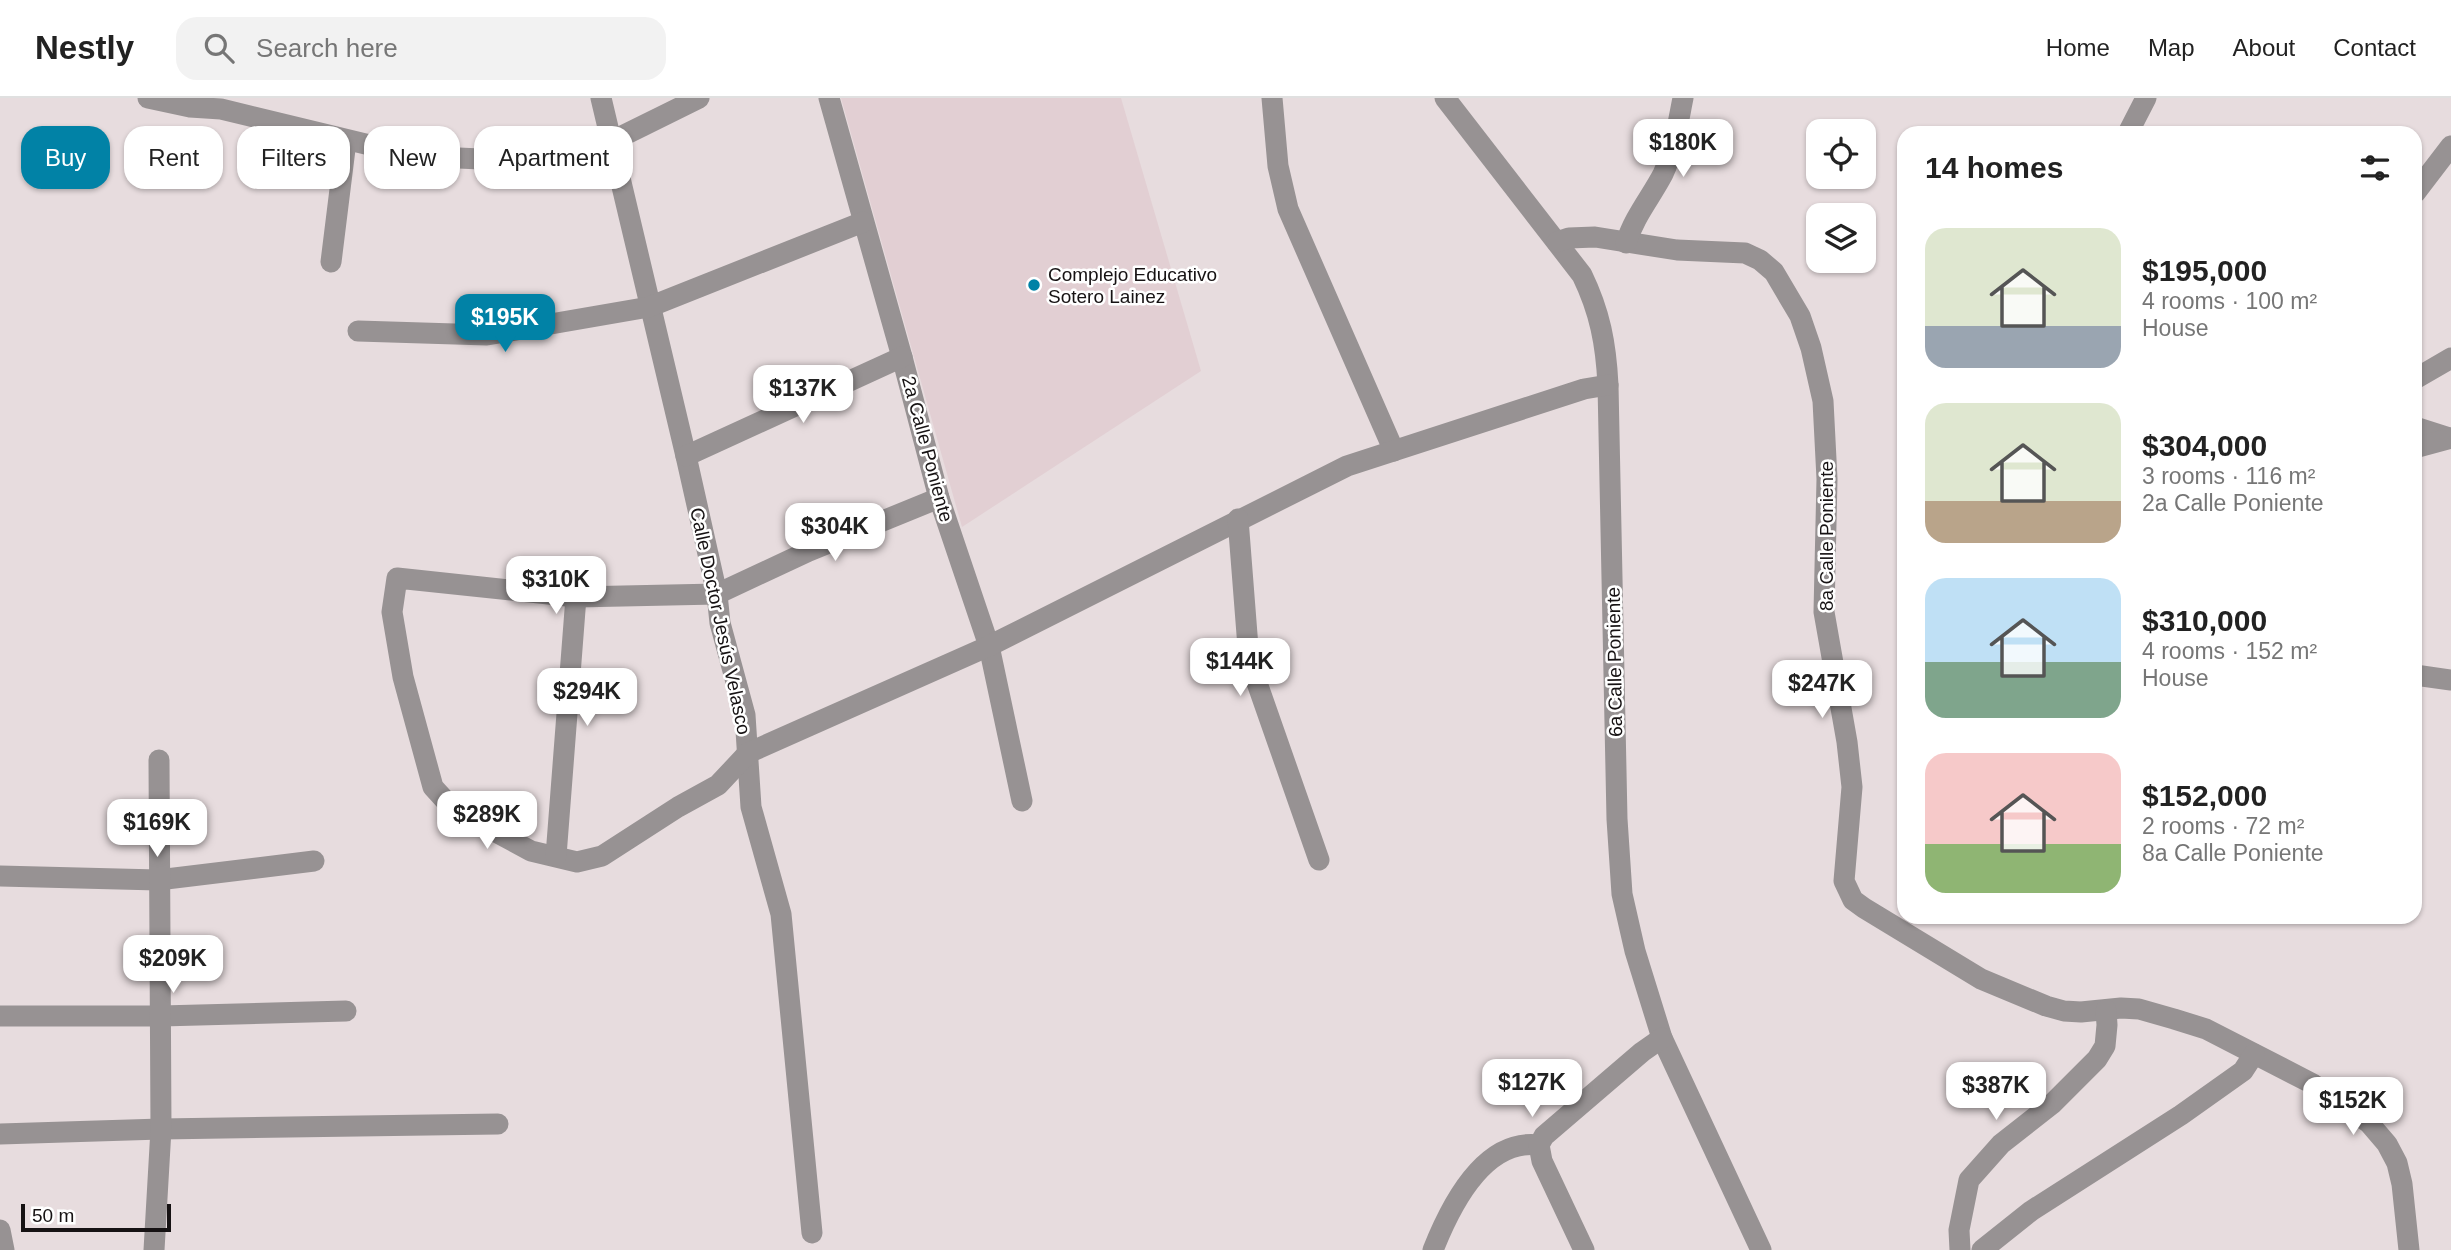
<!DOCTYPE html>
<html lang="en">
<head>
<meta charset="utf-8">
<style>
  :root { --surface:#fff; --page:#f2f2f2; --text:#222; --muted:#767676; --line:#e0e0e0; --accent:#0182a6 }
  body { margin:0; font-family:Arial,sans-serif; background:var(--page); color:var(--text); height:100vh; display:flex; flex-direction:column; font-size:26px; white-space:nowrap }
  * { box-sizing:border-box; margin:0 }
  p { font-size:23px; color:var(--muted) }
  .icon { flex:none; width:38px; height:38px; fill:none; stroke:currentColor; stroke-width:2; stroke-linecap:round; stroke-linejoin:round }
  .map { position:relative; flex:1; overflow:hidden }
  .panel { position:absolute; left:1897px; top:28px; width:525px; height:798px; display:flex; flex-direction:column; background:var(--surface); border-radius:21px; box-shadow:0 2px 5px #0004 }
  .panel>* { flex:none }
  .banner { position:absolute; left:21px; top:28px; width:665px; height:63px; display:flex; gap:14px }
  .controls { position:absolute; left:1806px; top:21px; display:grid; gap:14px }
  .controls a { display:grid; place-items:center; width:70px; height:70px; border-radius:14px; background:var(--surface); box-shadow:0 2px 5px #0004; font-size:35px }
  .scale { position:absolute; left:21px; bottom:18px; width:150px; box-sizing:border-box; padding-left:7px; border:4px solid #161213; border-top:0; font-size:19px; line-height:24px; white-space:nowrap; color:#161213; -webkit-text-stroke:5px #fff; paint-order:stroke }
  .price { position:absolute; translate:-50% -60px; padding:0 16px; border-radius:14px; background:#fff; color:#222; font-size:23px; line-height:46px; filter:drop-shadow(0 2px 4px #0008) }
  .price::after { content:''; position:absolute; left:50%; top:42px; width:21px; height:16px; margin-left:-10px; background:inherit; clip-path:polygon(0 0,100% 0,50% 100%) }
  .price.selected { background:var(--accent); color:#fff }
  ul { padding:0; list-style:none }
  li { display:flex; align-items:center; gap:21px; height:175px; padding:0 28px }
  li span { display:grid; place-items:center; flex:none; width:196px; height:140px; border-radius:21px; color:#555 }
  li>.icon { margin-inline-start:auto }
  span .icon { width:84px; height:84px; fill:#fffc; stroke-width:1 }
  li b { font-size:30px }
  h2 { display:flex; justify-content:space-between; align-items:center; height:84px; padding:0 28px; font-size:30px }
  .pill { padding:0 24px; border-radius:21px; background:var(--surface); box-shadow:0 2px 5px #0004; font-size:24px; line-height:63px }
  .pill.selected { background:var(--accent); color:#fff }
  header { display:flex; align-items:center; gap:42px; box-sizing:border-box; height:98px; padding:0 35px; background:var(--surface); border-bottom:2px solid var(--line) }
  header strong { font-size:33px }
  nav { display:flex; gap:38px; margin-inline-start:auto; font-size:24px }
  .search { width:490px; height:63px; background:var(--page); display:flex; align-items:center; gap:18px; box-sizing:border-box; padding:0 24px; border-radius:21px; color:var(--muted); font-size:26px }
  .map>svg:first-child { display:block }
  .built { fill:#e2cfd3 }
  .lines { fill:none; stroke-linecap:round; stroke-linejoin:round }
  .minor { stroke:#979293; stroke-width:21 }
  .poi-dot { fill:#0182a6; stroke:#fff; stroke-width:2.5 }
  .labels { text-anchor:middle; stroke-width:5; stroke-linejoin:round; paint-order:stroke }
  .poi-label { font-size:19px; fill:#161213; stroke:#fff; text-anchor:start }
  .street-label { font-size:19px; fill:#161213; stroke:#fff }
</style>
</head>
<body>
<header>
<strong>Nestly</strong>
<div class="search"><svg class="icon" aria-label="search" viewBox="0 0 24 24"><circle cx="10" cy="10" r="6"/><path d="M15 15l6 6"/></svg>Search here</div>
<nav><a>Home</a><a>Map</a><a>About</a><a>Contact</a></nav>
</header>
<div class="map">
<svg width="2451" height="1152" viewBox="0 0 2451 1152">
  <rect width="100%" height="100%" fill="#e7dcde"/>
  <!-- built -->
  <polygon class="built" points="841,0 1121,0 1201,273 962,429"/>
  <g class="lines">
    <!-- minor -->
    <g class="minor">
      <polyline points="148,0 190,9 221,11 415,58 502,62 604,47 699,0"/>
      <polyline points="601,0 686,358 717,496 720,525 745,617 751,709 781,816 812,1135"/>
      <polyline points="829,0 902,259 939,400 989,548 1022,703"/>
      <polyline points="1272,0 1278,68 1288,111 1394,353"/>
      <path d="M1445 0 1582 177C1600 214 1606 246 1608 287L1617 721 1622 796 1635 853 1662 940 1761 1152"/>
      <polyline points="2128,35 2146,0"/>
      <polyline points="2415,95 2451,48"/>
      <polyline points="1557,144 1569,140 1595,139 1677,152 1745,155 1760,162 1774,174 1800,218 1811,250 1823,303 1827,381 1824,514 1847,644 1852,689 1844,783 1853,802 1864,810 1981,881 2046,908 2064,913 2081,914 2121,910 2139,911 2174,921 2206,931 2313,986 2369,1025 2387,1046 2397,1065 2402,1086 2409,1152"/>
      <path d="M1626 145C1634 119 1651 99 1663 76 1674 52 1678 25 1683 0"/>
      <polyline points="331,164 346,43"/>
      <polyline points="358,233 487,237 649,209 863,124"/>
      <polyline points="2415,281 2451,260"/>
      <polyline points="2415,329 2449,340"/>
      <polyline points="2415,350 2451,340"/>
      <polyline points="686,358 902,259"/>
      <polyline points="939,400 809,453 717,496 576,499 397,480 392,514 403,579 433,689 453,711 531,753 577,764 602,758 678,709 718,687 748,655 989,548 1347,368 1584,291 1608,287"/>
      <polyline points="1238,421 1249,562 1319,762"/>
      <polyline points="2415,577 2451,582"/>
      <polyline points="556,758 576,499"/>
      <polyline points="0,778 158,782 314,763"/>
      <polyline points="0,918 161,918 346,913"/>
      <polyline points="0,1036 161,1031 498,1026"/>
      <polyline points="0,1132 4,1152"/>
      <polyline points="154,1152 161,1031 159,662"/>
      <path d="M1433 1152C1450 1109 1484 1040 1539 1047"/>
      <polyline points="1584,1152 1542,1063 1539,1047 1544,1038 1642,954 1662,940"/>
      <polyline points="1960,1152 1959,1132 1969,1082 2001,1046 2052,1006 2097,961 2105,948 2107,927 2106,912"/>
      <polyline points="1982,1152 2031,1113 2181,1017 2243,973 2254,956"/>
    </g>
  </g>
  <!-- markers -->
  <circle class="poi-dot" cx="1034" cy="187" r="7"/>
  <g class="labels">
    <!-- poi labels -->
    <g class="poi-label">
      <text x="1048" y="183">Complejo Educativo<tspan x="1048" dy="22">Sotero Lainez</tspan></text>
    </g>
    <!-- street labels -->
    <g class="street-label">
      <text transform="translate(928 351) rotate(75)" y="7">2a Calle Poniente</text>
      <text transform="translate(1826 438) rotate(-90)" y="7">8a Calle Poniente</text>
      <text transform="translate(721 523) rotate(78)" y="7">Calle Doctor Jesús Velasco</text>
      <text transform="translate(1614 564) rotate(-91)" y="7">6a Calle Poniente</text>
    </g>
  </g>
</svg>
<div class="controls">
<a><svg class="icon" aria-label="locate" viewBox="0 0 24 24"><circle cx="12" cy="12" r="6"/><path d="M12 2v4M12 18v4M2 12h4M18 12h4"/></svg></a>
<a><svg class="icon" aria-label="layers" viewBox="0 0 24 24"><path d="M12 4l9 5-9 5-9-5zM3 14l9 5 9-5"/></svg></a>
</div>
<div class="scale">50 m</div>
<b class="price" style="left:1683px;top:81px">$180K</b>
<b class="price selected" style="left:505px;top:256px">$195K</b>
<b class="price" style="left:803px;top:327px">$137K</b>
<b class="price" style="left:835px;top:465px">$304K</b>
<b class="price" style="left:556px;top:518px">$310K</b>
<b class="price" style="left:1240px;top:600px">$144K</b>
<b class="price" style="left:1822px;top:622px">$247K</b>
<b class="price" style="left:587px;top:630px">$294K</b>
<b class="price" style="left:487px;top:753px">$289K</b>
<b class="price" style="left:157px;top:761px">$169K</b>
<b class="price" style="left:173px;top:897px">$209K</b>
<b class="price" style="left:1532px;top:1021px">$127K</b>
<b class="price" style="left:1996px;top:1024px">$387K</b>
<b class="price" style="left:2353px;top:1039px">$152K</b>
<div class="banner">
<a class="pill selected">Buy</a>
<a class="pill">Rent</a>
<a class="pill">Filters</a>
<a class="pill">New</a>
<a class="pill">Apartment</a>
</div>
<section class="panel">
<h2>14 homes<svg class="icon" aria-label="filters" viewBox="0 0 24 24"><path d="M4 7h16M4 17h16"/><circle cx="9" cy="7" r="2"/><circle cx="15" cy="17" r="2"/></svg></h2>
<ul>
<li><span style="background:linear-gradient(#dfe7d0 70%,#9aa5b1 0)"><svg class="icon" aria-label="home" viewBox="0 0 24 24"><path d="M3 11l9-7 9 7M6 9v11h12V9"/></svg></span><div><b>$195,000</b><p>4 rooms · 100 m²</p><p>House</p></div></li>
<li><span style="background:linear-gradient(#dfe7d0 70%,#b9a48a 0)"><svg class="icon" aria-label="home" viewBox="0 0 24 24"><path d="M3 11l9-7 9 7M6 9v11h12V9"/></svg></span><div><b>$304,000</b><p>3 rooms · 116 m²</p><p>2a Calle Poniente</p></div></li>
<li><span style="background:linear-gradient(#bfe0f5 60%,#7fa58c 0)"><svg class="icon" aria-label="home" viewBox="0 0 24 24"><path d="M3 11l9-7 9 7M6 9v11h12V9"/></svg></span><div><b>$310,000</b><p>4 rooms · 152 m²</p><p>House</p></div></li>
<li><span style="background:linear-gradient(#f6c9c9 65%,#8fb573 0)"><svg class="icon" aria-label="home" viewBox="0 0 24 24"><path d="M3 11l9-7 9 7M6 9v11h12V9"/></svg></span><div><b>$152,000</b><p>2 rooms · 72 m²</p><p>8a Calle Poniente</p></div></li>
</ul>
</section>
</div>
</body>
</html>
